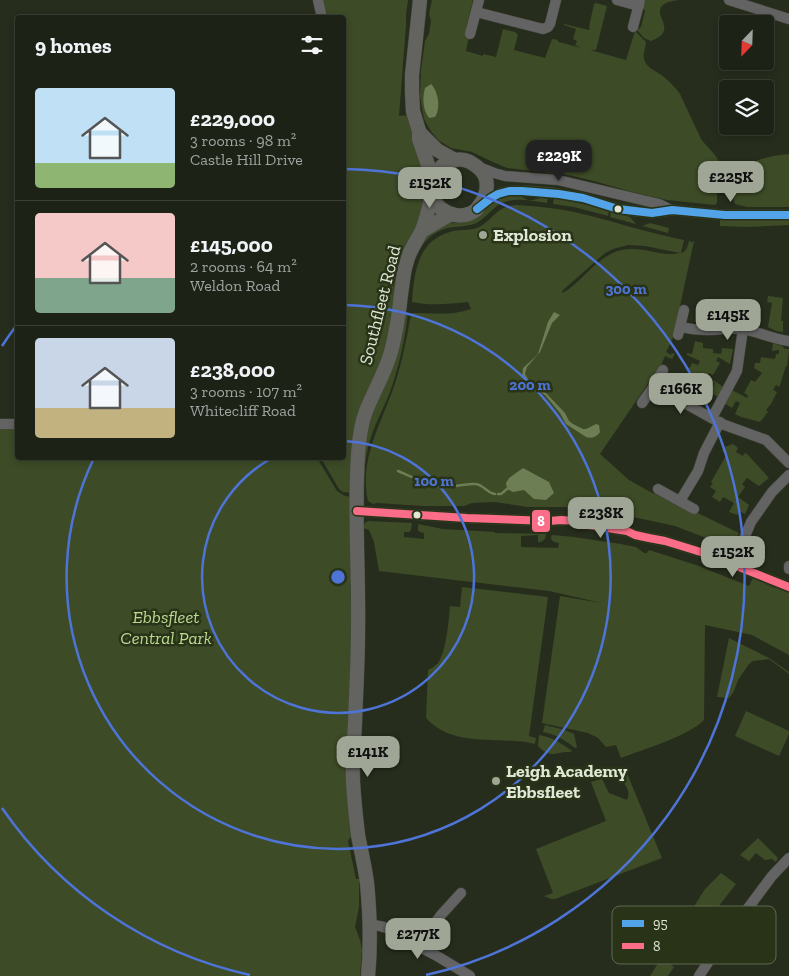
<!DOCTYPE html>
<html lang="en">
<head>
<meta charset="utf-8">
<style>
  :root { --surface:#1d2216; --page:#2a2f23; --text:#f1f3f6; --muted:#a0a4a1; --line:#3b3f35; --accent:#9fa695 }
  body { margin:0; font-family:"Zilla Slab",serif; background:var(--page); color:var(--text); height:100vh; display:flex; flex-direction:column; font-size:19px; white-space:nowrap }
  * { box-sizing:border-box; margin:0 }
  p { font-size:16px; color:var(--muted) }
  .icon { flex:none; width:28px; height:28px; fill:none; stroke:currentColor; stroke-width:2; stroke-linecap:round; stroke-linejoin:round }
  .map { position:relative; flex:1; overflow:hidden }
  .panel { position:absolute; left:15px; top:15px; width:331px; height:445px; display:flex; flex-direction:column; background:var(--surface); border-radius:5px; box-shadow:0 2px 8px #0003,0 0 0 1px var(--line) }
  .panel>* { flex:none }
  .needle { width:32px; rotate:203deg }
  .buttons { position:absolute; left:719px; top:15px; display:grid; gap:10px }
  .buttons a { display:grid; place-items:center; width:55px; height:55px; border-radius:5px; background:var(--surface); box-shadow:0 2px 8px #0003,0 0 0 1px var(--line); font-size:25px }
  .price { position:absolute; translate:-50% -42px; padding:0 11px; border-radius:10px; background:var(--accent); color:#111; font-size:16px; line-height:32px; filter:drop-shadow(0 1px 2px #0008) }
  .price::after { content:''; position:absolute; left:50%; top:30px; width:15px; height:11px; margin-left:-8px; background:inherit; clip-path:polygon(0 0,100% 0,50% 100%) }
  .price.on { background:#222; color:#fff }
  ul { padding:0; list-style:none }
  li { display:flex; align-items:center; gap:15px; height:125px; padding:0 20px }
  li+li { border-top:1px solid var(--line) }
  li span { display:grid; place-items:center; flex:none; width:140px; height:100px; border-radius:5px; color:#555 }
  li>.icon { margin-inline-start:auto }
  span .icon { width:60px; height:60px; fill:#fffc; stroke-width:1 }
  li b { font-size:21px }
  h2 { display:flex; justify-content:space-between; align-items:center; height:60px; padding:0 20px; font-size:21px }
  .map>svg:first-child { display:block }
  .green { fill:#3d4b27; fill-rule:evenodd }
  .water { fill:#6d7e54 }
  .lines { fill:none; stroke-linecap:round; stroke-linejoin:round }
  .stream { stroke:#6d7e54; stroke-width:2.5 }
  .minor-casing { stroke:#44493c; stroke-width:11 }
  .major-casing { stroke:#44493c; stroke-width:15 }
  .minor { stroke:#636363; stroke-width:10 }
  .major { stroke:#636360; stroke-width:14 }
  .bus-1-casing { stroke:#283317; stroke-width:11 }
  .bus-2-casing { stroke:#283317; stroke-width:11 }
  .bus-1 { stroke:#53a3e8; stroke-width:8 }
  .bus-2 { stroke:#fb6d88; stroke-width:8 }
  .ring { fill:none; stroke:#4e74d8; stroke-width:2.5 }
  .bus-dot { fill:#e0e7d6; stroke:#283317; stroke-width:2 }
  .poi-dot { fill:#9fa695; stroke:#283317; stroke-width:2 }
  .labels { text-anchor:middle; stroke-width:5; stroke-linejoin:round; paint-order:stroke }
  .poi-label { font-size:18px; font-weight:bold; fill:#e0e7d6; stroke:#283317; text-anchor:start }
  .street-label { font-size:18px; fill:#e0e7d6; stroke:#283317 }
  .park-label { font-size:18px; font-style:italic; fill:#bdda93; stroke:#283317 }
  .key { fill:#283317; stroke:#5f6950; stroke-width:1 }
  .key-label { font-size:14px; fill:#e0e7d6 }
  .centre { fill:#4e74d8; stroke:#283317; stroke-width:2.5 }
  .ring-label { font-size:15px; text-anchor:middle; font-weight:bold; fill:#4e74d8; stroke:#283317; stroke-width:5; stroke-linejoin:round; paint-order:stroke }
  .line-badge { stroke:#283317; stroke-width:2 }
  .badge-label { font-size:14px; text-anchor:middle; font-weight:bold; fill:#fff }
</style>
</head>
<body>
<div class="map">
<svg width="789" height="976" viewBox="0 0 789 976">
  <rect width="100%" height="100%" fill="#272d1d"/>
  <!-- green -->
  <g class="green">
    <polygon points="323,0 408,0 406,14 406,25 399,116 409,115 425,169 426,199 382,364 353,493 343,492 339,489 321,458 344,458 344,149 345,126 344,18 327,17"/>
    <path d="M432 0H473L466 28 469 36 466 51 483 56V54L496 57 503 29 515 32 518 35 514 50 545 58 552 39 558 40V42H559L581 48 575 45 577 41 573 39 576 29 564 25V24L589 30 590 28 589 27 594 4 596 3 607 6 596 50H590L626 60 635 31 646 42C646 47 643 52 644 58 645 68 657 71 664 77 670 82 676 88 680 94L701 139C706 146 716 154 719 162 721 167 718 172 718 178 717 186 717 195 717 203L715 205 667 200 632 192 594 181 569 175 507 168 493 162 472 152 451 148 438 140 430 130 424 119 420 96 421 70 425 41 429 34 431 21 429 14Z"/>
    <path d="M644 0H678C675 1 670 1 666 3 647 13 682 30 651 41L644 38 637 30 641 27 645 11 643 7Z"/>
    <path d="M789 154V207H747L735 204 733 198 731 197C737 163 759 157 789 154Z"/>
    <path d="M519 195C535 206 532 196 548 198L547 203C532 201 512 196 498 205 490 211 484 220 474 224 465 227 456 226 447 228 416 237 407 272 408 300L407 297 412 261 425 237 445 224 467 221 480 215 495 201 502 198Z"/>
    <polygon points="554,198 587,205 609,211 608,216 574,207 553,204"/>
    <path d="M516 205C536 206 555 208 574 212 611 220 647 233 684 240L681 253C686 252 688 246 689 241H691V243L694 241 674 334C672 341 669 346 666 352L671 355 672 353 675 354 672 359 665 356 656 377 653 376 600 454 629 480 654 494 656 491 681 505 739 533 732 548 675 526 610 512 596 513 570 507H527L495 502 472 503 464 506H423L377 503 373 504 368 501C358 456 385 418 397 377 401 364 404 350 407 336 409 328 409 320 412 313 431 313 452 316 471 309L468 302C450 304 430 306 412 302 414 274 417 241 450 232 458 229 468 231 477 228 494 220 494 207 516 205ZM628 245 645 246 680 253C663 257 647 248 630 249 600 250 586 279 563 293L562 291 605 253 613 249Z"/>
    <polygon points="611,212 630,217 636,224 642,226 650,223 669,228 668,233 610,217"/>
    <polygon points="720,220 789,220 789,225 746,227 720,226"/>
    <polygon points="768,296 783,298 781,321 783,321 783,332 776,331 768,327 772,303 767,302"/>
    <path d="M408 313C405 340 399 366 390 392 385 405 378 418 373 431 365 453 364 469 364 492L361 493 367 423 405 314Z"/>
    <polygon points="695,341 703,343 703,348 713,349 713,353 721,354 722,348 733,349 730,364 718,357 716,361 720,363 713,375 709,373 707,376 722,386 722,389 718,397 710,392 715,383 710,381 705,390 698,386 701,380 693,376 691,378 688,377 690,372 688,371 692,363 698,365 700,361 687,355 687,353 692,354"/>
    <polygon points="773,343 782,346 785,349 789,349 787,366 786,366 780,385 780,387 776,385 773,390 777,392 771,404 766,410 768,412 760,422 741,417 735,414 740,403 736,401 732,408 724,403 732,390 747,398 748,395 744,393 751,380 755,382 762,373 754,368 755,363 760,363 761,357 775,359 776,354 779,354 779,350 772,351"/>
    <polygon points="0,428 17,429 18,458 317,458 337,491 345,496 354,497 354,585 350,585 353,643 353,833 348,841 356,879 359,879 359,907 355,927 360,940 362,950 360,976 0,976"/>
    <polygon points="733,444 738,448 736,452 743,456 745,453 747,454 769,478 759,486 747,478 742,484 745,487 738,497 749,505 745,514 739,511 737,515 729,512 734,503 723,497 720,502 712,497 716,491 710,487 713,483 711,482 727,454 722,451 724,447"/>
    <path d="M368 521 412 523 411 530 409 532H404V537L424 539V533L420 532 418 530V524L443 529 495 532V533L546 534 545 539 541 542H538V535L521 536V547L558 548 559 543C554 542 549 541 552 535L574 537 621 544 636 547 644 553H647L649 550 696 565 749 586 753 578 770 586 789 593V655L752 635 705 625 704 720C687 737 644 749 621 758L616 745 606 747 598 738 588 733 542 723 560 596 602 603 549 591 379 571 374 542 369 530 363 528 365 523Z"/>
    <path d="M462 587 548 597 529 736 536 738 535 744C498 735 454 749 426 718L428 670C432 668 435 666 438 663 446 652 449 620 450 606L460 607Z"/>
    <polygon points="729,638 769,658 789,672 789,674 769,659 753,661 749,664 738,680 734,691 729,698 717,697"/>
    <polygon points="746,711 789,731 789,734 779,756 735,736"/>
    <path d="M545 725 565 730 574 734 577 747 575 748C565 740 555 734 543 732Z"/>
    <path d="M539 735C552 737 561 743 572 751L571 752C554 751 552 760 538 746Z"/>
    <path d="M626 771 662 858 555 899H551L544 896 553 893 536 849 606 821 591 782 602 779 609 793 627 800C634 786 615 782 626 771Z"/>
    <polygon points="758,838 778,858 776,862 772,859 765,860 756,853 749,861 740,855"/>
    <polygon points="721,873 736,884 704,925 700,923 697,927 700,930 694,938 691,936 688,939 691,944 689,946 687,945 675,963 673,962 671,965 674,967 668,976 650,976 705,889"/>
  </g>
  <!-- water -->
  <g class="water">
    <path d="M431 84C438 91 441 108 435 117L429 118C423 110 422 99 425 88Z"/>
    <path d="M554 312 560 315 552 323 540 352 527 367 525 374 529 381 546 393 565 413 569 421 573 424 583 429H586L596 424 599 425 600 432C597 437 591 439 586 437L566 424 560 413 545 395 527 383 522 377 523 368 534 358 538 354 548 322Z"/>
    <polygon points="523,468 549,482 554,493 546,500 534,499 524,490 513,492 507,489 506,483 509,478"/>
  </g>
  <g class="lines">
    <!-- stream -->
    <g class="stream">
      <path d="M398 471C412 477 428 485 443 487 453 488 464 483 475 484 483 484 487 493 495 494"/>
      <polyline points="498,494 501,494 507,489"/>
    </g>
    <!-- minor casing -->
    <g class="minor-casing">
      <g id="minor">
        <polyline points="318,0 322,18"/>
        <polyline points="617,0 639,6"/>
        <polyline points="729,0 789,19"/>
        <polyline points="476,12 543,29 548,27 550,24 556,0"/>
        <polyline points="633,27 640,0"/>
        <polyline points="470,34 479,0"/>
        <polyline points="479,167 494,173 505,176 558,180 659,204 671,210"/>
        <polyline points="482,205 491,198 501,193 512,191 528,191 552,193 583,198 618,209 652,213 672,210 725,215 789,215"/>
        <path d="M680 327C689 329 698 330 707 330 719 330 730 327 743 329 759 332 773 339 789 341"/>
        <polyline points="678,335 684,310"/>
        <polyline points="654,386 722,424 766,440 789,463"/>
        <polyline points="642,403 654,386 663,370"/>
        <polyline points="712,418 737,371 743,329"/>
        <polyline points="0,424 18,424"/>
        <polyline points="658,489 694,509"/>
        <polyline points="680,501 698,471 704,453 720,422"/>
        <polyline points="357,511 467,518 549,521 561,520 576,521 588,525 627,531 635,535 649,538 665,541 704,553 789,587"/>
        <polyline points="733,565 751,522 772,492 789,475"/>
        <polyline points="789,566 789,569"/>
        <path d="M370 925C383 925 394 930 403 938L437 956 470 976"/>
        <polyline points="418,946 441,915 461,893"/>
        <polyline points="699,976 713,955 772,876 789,858"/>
      </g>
    </g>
    <!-- major casing -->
    <g class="major-casing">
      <g id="major">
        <polyline points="420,0 412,75 412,92 413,111 419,131 419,139 429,168 432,183"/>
        <polyline points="419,132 437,150 455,160"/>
        <polyline points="422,231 444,218 452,214"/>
        <path d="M368 976C371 945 370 914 367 883 365 867 361 851 358 835 356 818 354 799 353 782 352 762 354 742 355 723 356 692 358 661 358 630 359 572 354 512 358 454 359 439 361 424 366 411 374 391 385 373 391 352 396 333 399 314 401 294 403 283 403 272 407 261 410 249 417 241 422 230 425 223 427 214 429 207 432 196 430 183 436 173 443 162 458 156 470 162 477 166 484 171 486 179 488 188 486 195 482 202 480 204 477 209 476 210 460 223 432 211 432 190"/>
      </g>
    </g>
    <!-- minor -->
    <use href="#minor" class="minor"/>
    <!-- major -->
    <use href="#major" class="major"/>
    <!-- bus-1 casing -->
    <g class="bus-1-casing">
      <polyline id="bus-1" points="477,209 491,198 498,194 509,191 522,191 559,194 583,198 618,209 652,213 672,210 725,215 789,215"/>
    </g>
    <!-- bus-2 casing -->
    <g class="bus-2-casing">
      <polyline id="bus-2" points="357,511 467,518 549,521 561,520 576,521 588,525 627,531 635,535 649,538 665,541 704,553 789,587"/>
    </g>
    <!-- bus-1 -->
    <use href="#bus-1" class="bus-1"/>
    <!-- bus-2 -->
    <use href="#bus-2" class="bus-2"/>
  </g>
  <!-- distance rings -->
  <g class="ring">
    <path d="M344 441A136 136 0 1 1 272 458"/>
    <path d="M345 305A272 272 0 1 1 94 458"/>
    <path d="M250 975A408 408 0 0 1 2 808M2 346A408 408 0 0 1 16 326M345 169A408 408 0 0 1 426 975"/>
  </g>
  <!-- markers -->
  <g class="bus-dot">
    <circle cx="618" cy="209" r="4.5"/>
    <circle cx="417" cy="515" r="4.5"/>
  </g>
  <g class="poi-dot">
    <circle cx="483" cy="235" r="5"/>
    <circle cx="496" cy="781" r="5"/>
  </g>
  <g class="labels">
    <!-- poi labels -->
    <g class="poi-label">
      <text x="493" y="241">Explosion</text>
      <text x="506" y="777">Leigh Academy<tspan x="506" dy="21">Ebbsfleet</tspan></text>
    </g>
    <!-- street labels -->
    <g class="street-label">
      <text transform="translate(380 305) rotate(-76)" y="6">Southfleet Road</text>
    </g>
    <!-- park labels -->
    <g class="park-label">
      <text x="166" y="623">Ebbsfleet<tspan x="166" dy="21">Central Park</tspan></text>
    </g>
  </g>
  <!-- legend -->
  <rect x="612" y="906" width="164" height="58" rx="8" class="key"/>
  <rect x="622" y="920" width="22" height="7" fill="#53a3e8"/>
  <rect x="622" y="943" width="22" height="6" fill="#fb6d88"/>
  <g class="key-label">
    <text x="653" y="928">95</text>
    <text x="653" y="951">8</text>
  </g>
  <circle cx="338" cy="577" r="8" class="centre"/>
  <g class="ring-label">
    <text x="626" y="294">300 m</text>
    <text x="530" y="390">200 m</text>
    <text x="434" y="486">100 m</text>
  </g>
  <rect class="line-badge" x="531" y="509" width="20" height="24" rx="5" fill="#fb6d88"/>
  <g class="badge-label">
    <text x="541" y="526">8</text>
  </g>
</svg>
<div class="buttons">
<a><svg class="needle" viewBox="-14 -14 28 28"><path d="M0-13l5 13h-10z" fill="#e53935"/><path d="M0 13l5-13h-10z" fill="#a0a4a1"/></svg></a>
<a><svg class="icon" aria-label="layers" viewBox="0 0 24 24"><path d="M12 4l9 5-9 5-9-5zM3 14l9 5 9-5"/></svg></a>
</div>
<b class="price on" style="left:559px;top:182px">£229K</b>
<b class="price" style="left:731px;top:203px">£225K</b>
<b class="price" style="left:430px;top:209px">£152K</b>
<b class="price" style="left:728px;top:341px">£145K</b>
<b class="price" style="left:681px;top:415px">£166K</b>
<b class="price" style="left:601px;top:539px">£238K</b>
<b class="price" style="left:733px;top:578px">£152K</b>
<b class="price" style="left:368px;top:778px">£141K</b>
<b class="price" style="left:418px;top:960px">£277K</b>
<section class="panel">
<h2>9 homes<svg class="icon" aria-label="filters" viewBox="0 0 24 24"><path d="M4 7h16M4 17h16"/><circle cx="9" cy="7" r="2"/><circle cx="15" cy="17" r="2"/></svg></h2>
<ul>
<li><span style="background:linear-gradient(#bfe0f5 75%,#8fb573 0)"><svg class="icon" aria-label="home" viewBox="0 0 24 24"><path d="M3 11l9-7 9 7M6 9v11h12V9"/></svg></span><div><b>£229,000</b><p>3 rooms · 98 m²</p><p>Castle Hill Drive</p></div></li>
<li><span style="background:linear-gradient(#f6c9c9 65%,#7fa58c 0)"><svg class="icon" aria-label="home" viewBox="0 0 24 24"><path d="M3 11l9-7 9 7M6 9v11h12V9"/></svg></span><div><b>£145,000</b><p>2 rooms · 64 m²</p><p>Weldon Road</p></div></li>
<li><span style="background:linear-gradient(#c9d6e8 70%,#c2b280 0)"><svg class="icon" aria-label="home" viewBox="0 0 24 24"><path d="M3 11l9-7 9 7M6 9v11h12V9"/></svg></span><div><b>£238,000</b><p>3 rooms · 107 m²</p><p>Whitecliff Road</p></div></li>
</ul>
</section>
</div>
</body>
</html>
